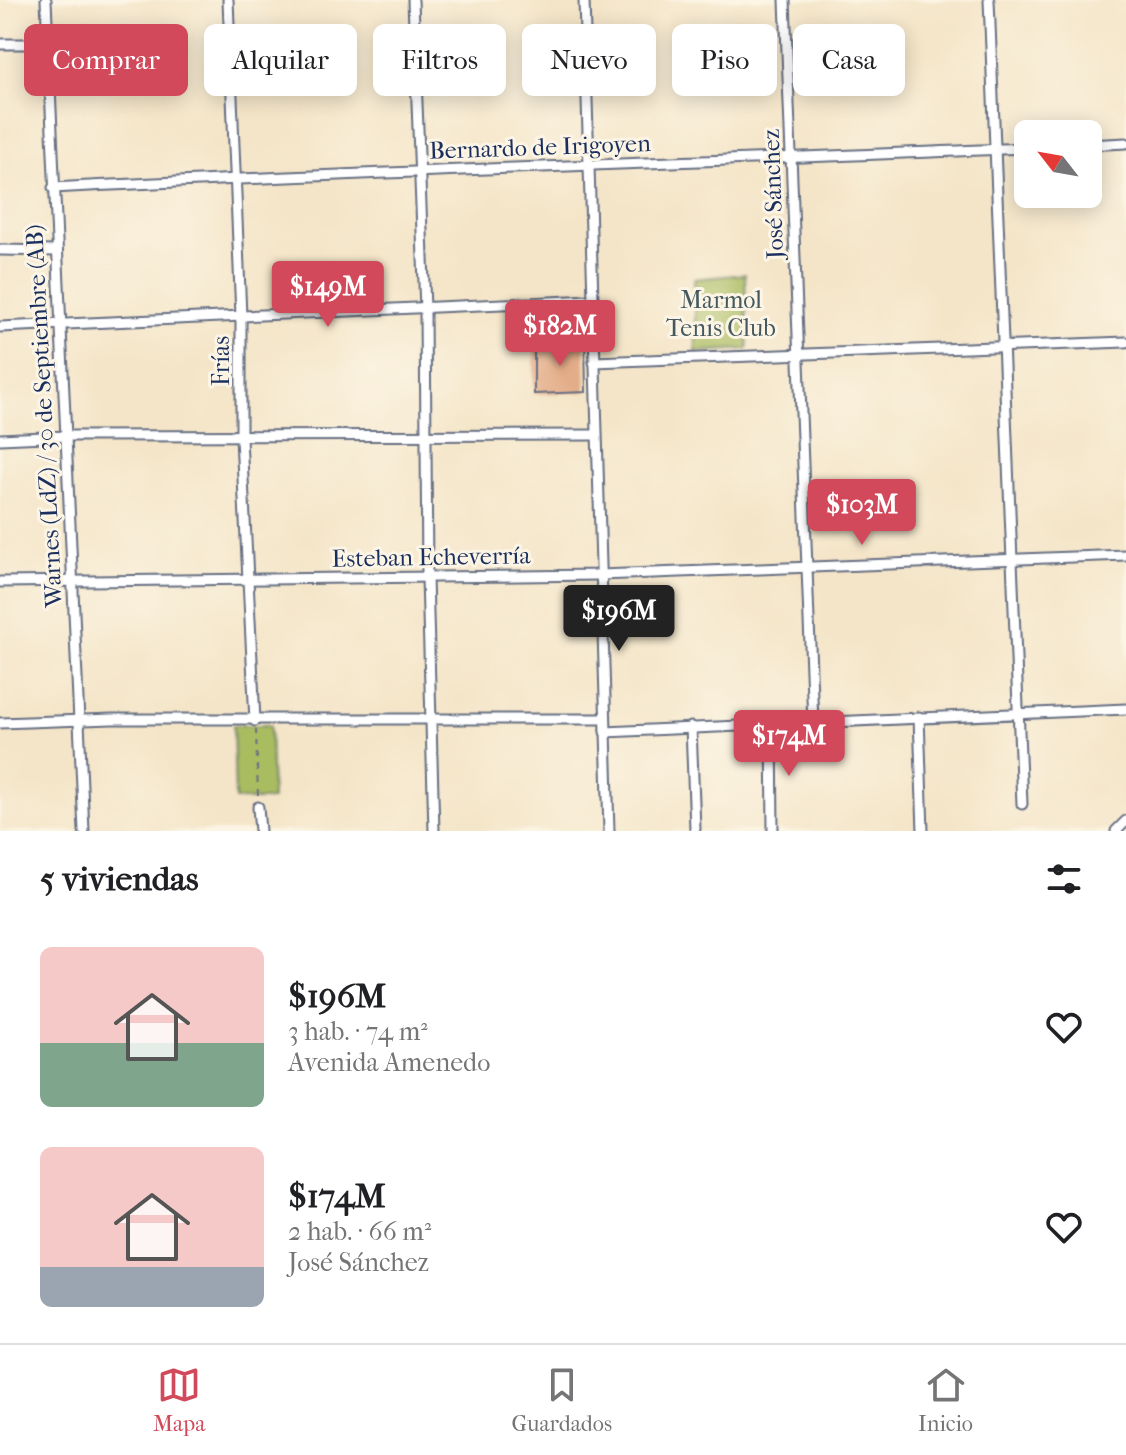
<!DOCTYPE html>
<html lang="es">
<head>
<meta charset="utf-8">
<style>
  :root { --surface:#fff; --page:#f2f2f2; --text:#202124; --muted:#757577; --line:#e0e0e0; --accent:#d1495b }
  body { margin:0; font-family:"IM FELL French Canon",serif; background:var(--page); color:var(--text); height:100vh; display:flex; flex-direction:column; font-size:30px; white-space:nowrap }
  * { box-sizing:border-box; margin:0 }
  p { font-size:26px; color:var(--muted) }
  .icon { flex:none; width:44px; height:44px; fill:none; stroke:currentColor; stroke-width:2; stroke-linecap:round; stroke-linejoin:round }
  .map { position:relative; height:831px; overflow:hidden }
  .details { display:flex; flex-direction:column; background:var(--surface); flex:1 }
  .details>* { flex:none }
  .guide { position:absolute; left:24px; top:24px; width:1078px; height:72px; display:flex; gap:16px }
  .needle { width:52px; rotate:301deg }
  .buttons { position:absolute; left:1014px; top:120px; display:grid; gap:16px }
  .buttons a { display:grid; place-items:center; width:88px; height:88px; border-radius:12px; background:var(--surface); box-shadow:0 4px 20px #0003; font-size:40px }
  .price { position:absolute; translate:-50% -68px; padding:0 18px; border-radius:8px; background:var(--accent); color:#fff; font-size:26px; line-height:52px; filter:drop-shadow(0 2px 4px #0008) }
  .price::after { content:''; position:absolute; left:50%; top:48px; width:24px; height:18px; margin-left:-12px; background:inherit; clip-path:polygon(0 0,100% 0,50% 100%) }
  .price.current { background:#222; color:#fff }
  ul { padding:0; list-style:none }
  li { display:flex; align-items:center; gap:24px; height:200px; padding:0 40px }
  li span { display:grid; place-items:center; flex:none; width:224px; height:160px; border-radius:12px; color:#555 }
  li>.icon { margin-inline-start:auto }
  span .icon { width:96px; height:96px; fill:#fffc; stroke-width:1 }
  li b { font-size:34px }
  h2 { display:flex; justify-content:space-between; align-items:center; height:96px; padding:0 40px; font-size:34px }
  .pill { padding:0 28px; border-radius:12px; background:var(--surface); box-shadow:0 4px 20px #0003; font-size:28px; line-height:72px }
  .pill.current { background:var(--accent); color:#fff }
  .dock { display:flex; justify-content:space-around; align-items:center; height:112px; border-top:2px solid var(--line); background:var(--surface); font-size:22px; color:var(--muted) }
  .dock a { display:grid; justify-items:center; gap:4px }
  .dock .current { color:var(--accent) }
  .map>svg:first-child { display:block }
  .green { fill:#aabc60; stroke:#62765f; stroke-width:2 }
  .building { fill:#e4ad89 }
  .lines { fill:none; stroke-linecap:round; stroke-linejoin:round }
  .minor-casing { stroke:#676f83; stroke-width:13 }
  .path { stroke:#676f83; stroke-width:2; stroke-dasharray:6 6; stroke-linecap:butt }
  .minor { stroke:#fff; stroke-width:9 }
  .labels { text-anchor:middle; stroke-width:6; stroke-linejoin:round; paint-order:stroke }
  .street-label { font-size:24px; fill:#1b2f5e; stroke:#fcf5e5 }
  .park-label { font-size:24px; fill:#46595f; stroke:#fcf5e5 }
</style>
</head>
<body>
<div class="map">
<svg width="1126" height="831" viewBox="0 0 1126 831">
  <rect width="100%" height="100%" fill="#fcf5e5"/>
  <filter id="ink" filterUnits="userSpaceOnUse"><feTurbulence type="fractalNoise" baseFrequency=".0125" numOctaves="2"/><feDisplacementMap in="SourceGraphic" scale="16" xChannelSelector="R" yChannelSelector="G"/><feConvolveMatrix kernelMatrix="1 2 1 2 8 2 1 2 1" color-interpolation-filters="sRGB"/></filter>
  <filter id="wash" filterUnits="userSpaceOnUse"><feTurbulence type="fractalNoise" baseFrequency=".006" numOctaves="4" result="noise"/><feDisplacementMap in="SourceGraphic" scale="32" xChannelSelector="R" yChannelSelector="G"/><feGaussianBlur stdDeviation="1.8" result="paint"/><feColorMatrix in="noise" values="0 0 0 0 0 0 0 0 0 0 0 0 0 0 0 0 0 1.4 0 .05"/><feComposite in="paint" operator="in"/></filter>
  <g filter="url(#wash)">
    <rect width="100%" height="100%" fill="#f4e5c8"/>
    <!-- green -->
    <g class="green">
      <polygon points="745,274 748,349 696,352 694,279"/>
      <polygon points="233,725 270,725 272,800 235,800"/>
    </g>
    <g id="blocks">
      <!-- building -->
      <polygon class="building" points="585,343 586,392 534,394 534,344"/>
    </g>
  </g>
  <g filter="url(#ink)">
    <use href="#blocks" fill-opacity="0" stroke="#676f83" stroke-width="2"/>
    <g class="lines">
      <!-- minor casing -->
      <g class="minor-casing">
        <g id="minor">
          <polyline points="46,0 84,831"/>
          <polyline points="228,0 241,316 241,438 255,721"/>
          <polyline points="413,0 425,309 427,577 434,831"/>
          <polyline points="584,0 609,831"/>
          <polyline points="785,0 813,723"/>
          <polyline points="989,0 1022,804"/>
          <polyline points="0,44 48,44"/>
          <polyline points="1088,145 1126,143"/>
          <path d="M53 188C378 171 703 162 1028 148"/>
          <polyline points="0,250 57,251"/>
          <polyline points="0,327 592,300"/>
          <polyline points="594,362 1126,342"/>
          <polyline points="0,439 67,436 595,435"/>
          <polyline points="0,582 600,575 1126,555"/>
          <polyline points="919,717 923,831"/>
          <polyline points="0,723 112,719 604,719"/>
          <polyline points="772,725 773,831"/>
          <polyline points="691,727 695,829"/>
          <polyline points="605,732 1126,709"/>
          <polyline points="258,807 260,831"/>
          <polyline points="1116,831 1126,821"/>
        </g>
      </g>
      <!-- path -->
      <polyline class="path" points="256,729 258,798"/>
      <!-- minor -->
      <use href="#minor" class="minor"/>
    </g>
  </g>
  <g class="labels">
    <!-- street labels -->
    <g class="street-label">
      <text transform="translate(540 147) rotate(-2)" y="8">Bernardo de Irigoyen</text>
      <text transform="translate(773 194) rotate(-92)" y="8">José Sánchez</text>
      <text transform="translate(221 361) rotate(-90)" y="8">Frías</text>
      <text transform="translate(44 416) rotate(-93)" y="8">Warnes (LdZ) / 30 de Septiembre (AB)</text>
      <text transform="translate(431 557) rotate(-1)" y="8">Esteban Echeverría</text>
    </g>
    <!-- park labels -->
    <g class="park-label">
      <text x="721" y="308">Marmol<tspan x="721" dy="28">Tenis Club</tspan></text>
    </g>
  </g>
</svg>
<div class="buttons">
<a><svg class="needle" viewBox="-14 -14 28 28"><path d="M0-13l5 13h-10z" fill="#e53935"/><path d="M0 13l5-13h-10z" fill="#757577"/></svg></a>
</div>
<b class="price" style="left:328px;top:329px">$149M</b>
<b class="price" style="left:560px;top:368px">$182M</b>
<b class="price" style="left:862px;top:547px">$103M</b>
<b class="price current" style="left:619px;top:653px">$196M</b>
<b class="price" style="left:789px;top:778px">$174M</b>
<div class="guide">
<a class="pill current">Comprar</a>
<a class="pill">Alquilar</a>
<a class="pill">Filtros</a>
<a class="pill">Nuevo</a>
<a class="pill">Piso</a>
<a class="pill">Casa</a>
</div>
</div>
<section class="details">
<h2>5 viviendas<svg class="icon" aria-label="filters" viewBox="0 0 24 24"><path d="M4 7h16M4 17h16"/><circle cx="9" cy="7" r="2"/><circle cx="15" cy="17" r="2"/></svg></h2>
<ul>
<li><span style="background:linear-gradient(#f6c9c9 60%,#7fa58c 0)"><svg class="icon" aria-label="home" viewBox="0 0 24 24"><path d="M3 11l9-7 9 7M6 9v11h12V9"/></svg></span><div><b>$196M</b><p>3 hab. · 74 m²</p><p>Avenida Amenedo</p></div><svg class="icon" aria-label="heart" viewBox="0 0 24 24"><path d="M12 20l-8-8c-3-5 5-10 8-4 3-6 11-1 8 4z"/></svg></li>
<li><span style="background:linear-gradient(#f6c9c9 75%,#9aa5b1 0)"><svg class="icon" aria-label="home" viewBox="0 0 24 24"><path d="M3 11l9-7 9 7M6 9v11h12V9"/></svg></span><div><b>$174M</b><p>2 hab. · 66 m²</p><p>José Sánchez</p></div><svg class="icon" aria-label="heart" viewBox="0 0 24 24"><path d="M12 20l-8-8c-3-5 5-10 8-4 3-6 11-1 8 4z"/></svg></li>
</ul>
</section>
<nav class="dock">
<a class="current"><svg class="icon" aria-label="map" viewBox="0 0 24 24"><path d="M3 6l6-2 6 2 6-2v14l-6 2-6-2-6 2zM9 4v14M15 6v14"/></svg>Mapa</a>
<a><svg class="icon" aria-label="saved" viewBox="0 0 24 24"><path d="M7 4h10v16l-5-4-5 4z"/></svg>Guardados</a>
<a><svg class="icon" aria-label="home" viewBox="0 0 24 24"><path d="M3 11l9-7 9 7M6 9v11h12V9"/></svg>Inicio</a>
</nav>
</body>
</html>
